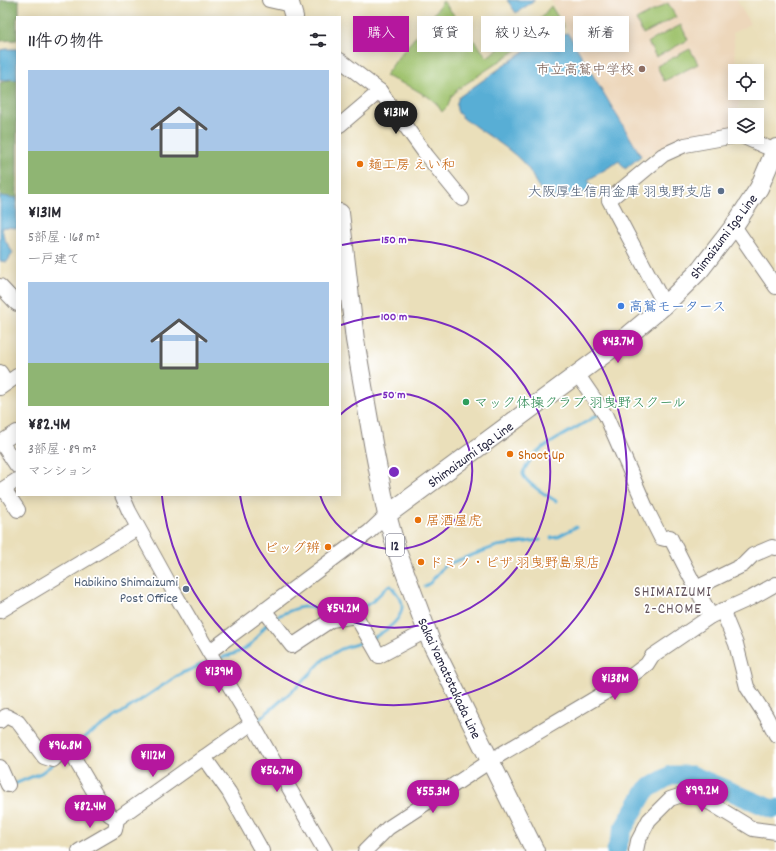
<!DOCTYPE html>
<html lang="ja">
<head>
<meta charset="utf-8">
<style>
  :root { --surface:#fff; --page:#f7f7f7; --text:#2b2b33; --muted:#7c7c81; --accent:#b5179e }
  body { margin:0; font-family:Dekko,"Klee One",sans-serif; background:var(--page); color:var(--text); height:100vh; display:flex; flex-direction:column; font-size:15px; white-space:nowrap }
  * { box-sizing:border-box; margin:0 }
  p { font-size:13px; color:var(--muted) }
  .icon { flex:none; width:22px; height:22px; fill:none; stroke:currentColor; stroke-width:2; stroke-linecap:round; stroke-linejoin:round }
  .map { position:relative; flex:1; overflow:hidden }
  .drawer { position:absolute; left:16px; top:16px; width:325px; height:480px; display:flex; flex-direction:column; background:var(--surface); border-radius:0px; box-shadow:0 2px 10px #0003 }
  .drawer>* { flex:none }
  .guide { position:absolute; left:353px; top:16px; width:363px; height:36px; display:flex; gap:8px }
  .controls { position:absolute; left:728px; top:64px; display:grid; gap:8px }
  .controls a { display:grid; place-items:center; width:36px; height:36px; border-radius:0px; background:var(--surface); box-shadow:0 2px 10px #0003; font-size:20px }
  .price { position:absolute; translate:-50% -34px; padding:0 9px; border-radius:14px; background:var(--accent); color:#fff; font-size:13px; line-height:26px; filter:drop-shadow(0 1px 2px #0008) }
  .price::after { content:''; position:absolute; left:50%; top:24px; width:12px; height:9px; margin-left:-6px; background:inherit; clip-path:polygon(0 0,100% 0,50% 100%) }
  .price.on { background:#222; color:#fff }
  ul { padding:0; list-style:none }
  li { display:grid; align-content:center; gap:8px; height:212px; padding:0 12px }
  li span { display:grid; place-items:center; height:124px; border-radius:0px; color:#555 }
  li>.icon { margin-inline-start:auto }
  span .icon { width:72px; height:72px; fill:#fffc; stroke-width:1 }
  li b { font-size:17px }
  h2 { display:flex; justify-content:space-between; align-items:center; height:48px; padding:0 12px; font-size:17px }
  .tag { padding:0 14px; border-radius:0px; background:var(--surface); box-shadow:0 2px 10px #0003; font-size:14px; line-height:36px }
  .tag.on { background:var(--accent); color:#fff }
  .map>svg:first-child { display:block }
  .built { fill:#edd7bb }
  .green { fill:#9dc16b; stroke:#607253 }
  .forest { fill:#7ea75f; stroke:#50644d }
  .water { fill:#59aed5; stroke:#3e6888 }
  .lines { fill:none; stroke-linecap:round; stroke-linejoin:round }
  .stream { stroke:#59aed5; stroke-width:3 }
  .river { stroke:#59aed5; stroke-width:19 }
  .minor-casing { stroke:#86807a; stroke-width:16 }
  .major-casing { stroke:#86807a; stroke-width:20 }
  .minor { stroke:#fff; stroke-width:14 }
  .major { stroke:#fff; stroke-width:18 }
  .ring { fill:none; stroke:#7b2cbf; stroke-width:2 }
  .education-dot { fill:#8d6e63; stroke:#fff; stroke-width:1.5 }
  .food-dot { fill:#e8710a; stroke:#fff; stroke-width:1.5 }
  .service-dot { fill:#5c6f8a; stroke:#fff; stroke-width:1.5 }
  .shop-dot { fill:#3f7fe0; stroke:#fff; stroke-width:1.5 }
  .leisure-dot { fill:#2e9e5b; stroke:#fff; stroke-width:1.5 }
  .labels { text-anchor:middle; stroke-width:3.5; stroke-linejoin:round; paint-order:stroke }
  .shield { fill:#fff; stroke:#646476; stroke-width:1 }
  .shield-label { font-size:13px; font-weight:bold; fill:#22223b }
  .education-label { font-size:14px; fill:#785e54; stroke:#fff; text-anchor:end }
  .food-label { font-size:14px; fill:#c56008; stroke:#fff; text-anchor:start }
  .service-label { font-size:14px; fill:#4e5e75; stroke:#fff; text-anchor:end }
  .street-label { font-size:14px; fill:#22223b; stroke:#fff }
  .shop-label { font-size:14px; fill:#366cbe; stroke:#fff; text-anchor:start }
  .leisure-label { font-size:14px; fill:#27864d; stroke:#fff; text-anchor:start }
  .neighbourhood-label { font-size:15px; letter-spacing:1px; fill:#64555d; stroke:#fff }
  .centre { fill:#7b2cbf; stroke:#fff; stroke-width:2 }
  .ring-label { font-size:12px; text-anchor:middle; font-weight:bold; fill:#7b2cbf; stroke:#fff; stroke-width:3.5; stroke-linejoin:round; paint-order:stroke }
</style>
</head>
<body>
<div class="map">
<svg width="776" height="851" viewBox="0 0 776 851">
  <rect width="100%" height="100%" fill="#fff"/>
  <filter id="ink" filterUnits="userSpaceOnUse"><feTurbulence type="fractalNoise" baseFrequency=".025" numOctaves="2"/><feDisplacementMap in="SourceGraphic" scale="8" xChannelSelector="R" yChannelSelector="G"/><feConvolveMatrix kernelMatrix="1 2 1 2 8 2 1 2 1" color-interpolation-filters="sRGB"/></filter>
  <filter id="wash" filterUnits="userSpaceOnUse"><feTurbulence type="fractalNoise" baseFrequency=".012" numOctaves="4" result="noise"/><feDisplacementMap in="SourceGraphic" scale="16" xChannelSelector="R" yChannelSelector="G"/><feGaussianBlur stdDeviation="0.9" result="paint"/><feColorMatrix in="noise" values="0 0 0 0 0 0 0 0 0 0 0 0 0 0 0 0 0 1.4 0 .05"/><feComposite in="paint" operator="in"/></filter>
  <g filter="url(#wash)">
    <rect width="100%" height="100%" fill="#eadfba"/>
    <!-- built -->
    <polygon class="built" points="551,0 737,0 750,24 733,33 737,71 735,71 735,93 740,93 740,95 739,107 740,115 735,115 735,133 663,146 643,158 569,33"/>
    <!-- green -->
    <g class="green">
      <polygon points="443,1 487,57 539,20 551,6 564,27 545,31 458,89 451,97 448,106 442,112 436,103 426,95 423,96 423,94 411,87 385,76 399,56 430,20"/>
      <polygon points="668,3 676,17 643,34 636,20"/>
      <polygon points="681,25 688,40 656,57 648,42"/>
      <polygon points="690,49 698,64 664,81 657,66"/>
    </g>
    <!-- forest -->
    <g class="forest">
      <polygon points="0,0 19,0 19,17 17,17 17,40 0,41"/>
      <polygon points="15,78 17,79 17,203 0,203 0,83"/>
    </g>
    <!-- water -->
    <g class="water">
      <polygon points="507,0 534,0 534,1 516,13"/>
      <path d="M568 33 641 156 625 169 619 161 588 180 593 188C577 196 566 201 549 195 535 189 535 177 527 167 515 152 492 138 476 127 472 123 465 121 461 116 455 111 456 104 459 97L532 46 545 38 555 35Z"/>
      <polygon points="7,49 17,49 17,80 10,79 0,81 0,50"/>
      <polygon points="0,196 17,198 17,228 2,227 4,238 13,253 7,262 0,261"/>
    </g>
    <g class="lines">
      <!-- stream -->
      <g class="stream">
        <path d="M556 501C549 497 524 482 523 474 523 470 533 456 536 453 555 438 579 427 599 414"/>
        <polyline points="551,538 557,537 576,527"/>
        <polyline points="425,586 430,583 445,565 497,546 540,540"/>
        <path d="M357 611 373 601 388 586H391C394 591 402 598 402 604 404 620 384 632 373 638"/>
        <path d="M276 617C299 606 306 602 330 615"/>
        <path d="M217 659C228 656 240 653 249 646 257 639 261 629 269 622"/>
        <polyline points="256,722 298,686 324,659 341,649 366,641"/>
        <polyline points="70,747 180,674 208,662"/>
        <polyline points="12,785 41,773 53,764"/>
      </g>
      <!-- river -->
      <polyline class="river" points="616,851 623,829 646,790 671,775 692,775 772,809 776,808"/>
    </g>
  </g>
  <g filter="url(#ink)">
    <g class="lines">
      <!-- minor casing -->
      <g class="minor-casing">
        <g id="minor">
          <polyline points="269,0 291,5"/>
          <polyline points="340,60 380,91 427,156 462,199"/>
          <polyline points="340,125 380,91"/>
          <polyline points="744,137 775,151"/>
          <polyline points="734,226 776,287"/>
          <polyline points="0,286 17,304"/>
          <polyline points="666,304 661,298 609,200 663,155 685,145 735,136"/>
          <polyline points="0,372 7,383"/>
          <polyline points="578,375 606,416 647,510 661,538 665,539 670,537 696,588 743,565 753,555 772,547 776,548"/>
          <polyline points="0,388 17,376"/>
          <polyline points="1,442 17,466"/>
          <polyline points="0,443 17,432"/>
          <polyline points="4,489 18,510"/>
          <polyline points="0,491 17,480"/>
          <polyline points="122,495 129,511 171,587 209,652 252,723 325,851"/>
          <polyline points="696,588 711,616"/>
          <polyline points="264,610 292,646 331,620 356,616 379,656 426,631"/>
          <polyline points="722,610 736,644 747,687 766,716 776,735"/>
          <polyline points="0,611 138,528"/>
          <polyline points="209,652 369,532 387,515"/>
          <polyline points="0,721 6,716 18,722 44,757 53,760 62,751 70,751 104,809 110,815 117,819"/>
          <polyline points="204,757 229,792 262,851"/>
          <polyline points="0,767 8,785"/>
          <polyline points="79,851 115,830 117,819 252,723"/>
          <polyline points="365,851 388,828 498,756 626,680 647,664 652,656 711,616 751,598 776,584"/>
          <polyline points="636,851 638,841 649,820 670,799 685,794 702,798 753,829 776,832"/>
        </g>
      </g>
      <!-- major casing -->
      <g class="major-casing">
        <g id="major">
          <polyline points="289,0 294,17"/>
          <polyline points="340,213 355,340 374,449 387,515 397,551 431,642 535,851"/>
          <polyline points="387,515 618,344 666,304 700,270 734,226 759,188 776,148"/>
        </g>
      </g>
      <!-- minor -->
      <use href="#minor" class="minor"/>
      <!-- major -->
      <use href="#major" class="major"/>
    </g>
  </g>
  <!-- distance rings -->
  <g class="ring">
    <path d="M340 415A78 78 0 1 1 320 495"/>
    <path d="M341 325A156 156 0 1 1 240 495"/>
    <path d="M342 245A233 233 0 1 1 162 496"/>
  </g>
  <!-- markers -->
  <circle class="education-dot" cx="642" cy="69" r="4"/>
  <g class="food-dot">
    <circle cx="360" cy="164" r="4"/>
    <circle cx="510" cy="454" r="4"/>
    <circle cx="418" cy="520" r="4"/>
    <circle cx="328" cy="547" r="4"/>
    <circle cx="421" cy="562" r="4"/>
  </g>
  <g class="service-dot">
    <circle cx="721" cy="191" r="4"/>
    <circle cx="186" cy="589" r="4"/>
  </g>
  <circle class="shop-dot" cx="621" cy="306" r="4"/>
  <circle class="leisure-dot" cx="466" cy="402" r="4"/>
  <g class="labels">
    <!-- shield labels -->
    <rect class="shield" x="386" y="534" width="18" height="22" rx="3"/>
    <g class="shield-label">
      <text x="395" y="550">12</text>
    </g>
    <!-- education labels -->
    <g class="education-label">
      <text x="634" y="74">市立高鷲中学校</text>
    </g>
    <!-- food labels -->
    <g class="food-label">
      <text x="368" y="169">麺工房 えい和</text>
      <text x="518" y="459">Shoot Up</text>
      <text x="426" y="525">居酒屋虎</text>
      <text x="320" y="552" text-anchor="end">ビッグ辨</text>
      <text x="429" y="567">ドミノ・ピザ 羽曳野島泉店</text>
    </g>
    <!-- service labels -->
    <g class="service-label">
      <text x="713" y="196">大阪厚生信用金庫 羽曳野支店</text>
      <text x="178" y="586">Habikino Shimaizumi<tspan x="178" dy="16">Post Office</tspan></text>
    </g>
    <!-- street labels -->
    <g class="street-label">
      <text transform="translate(723 236) rotate(-53)" y="5">Shimaizumi Iga Line</text>
      <text transform="translate(470 454) rotate(-36)" y="5">Shimaizumi Iga Line</text>
      <text transform="translate(450 678) rotate(65)" y="5">Sakai Yamatotakada Line</text>
    </g>
    <!-- shop labels -->
    <g class="shop-label">
      <text x="629" y="311">高鷲モータース</text>
    </g>
    <!-- leisure labels -->
    <g class="leisure-label">
      <text x="474" y="407">マック体操クラブ 羽曳野スクール</text>
    </g>
    <!-- neighbourhood labels -->
    <g class="neighbourhood-label">
      <text x="673" y="596">SHIMAIZUMI<tspan x="673" dy="17">2-CHOME</tspan></text>
    </g>
  </g>
  <circle cx="394" cy="472" r="6" class="centre"/>
  <g class="ring-label">
    <text x="394" y="243">150 m</text>
    <text x="394" y="320">100 m</text>
    <text x="394" y="398">50 m</text>
  </g>
</svg>
<div class="controls">
<a><svg class="icon" aria-label="locate" viewBox="0 0 24 24"><circle cx="12" cy="12" r="6"/><path d="M12 2v4M12 18v4M2 12h4M18 12h4"/></svg></a>
<a><svg class="icon" aria-label="layers" viewBox="0 0 24 24"><path d="M12 4l9 5-9 5-9-5zM3 14l9 5 9-5"/></svg></a>
</div>
<b class="price on" style="left:396px;top:135px">¥131M</b>
<b class="price" style="left:618px;top:364px">¥43.7M</b>
<b class="price" style="left:343px;top:631px">¥54.2M</b>
<b class="price" style="left:219px;top:694px">¥139M</b>
<b class="price" style="left:615px;top:701px">¥138M</b>
<b class="price" style="left:65px;top:768px">¥96.8M</b>
<b class="price" style="left:153px;top:778px">¥112M</b>
<b class="price" style="left:277px;top:793px">¥56.7M</b>
<b class="price" style="left:702px;top:813px">¥99.2M</b>
<b class="price" style="left:433px;top:814px">¥55.3M</b>
<b class="price" style="left:90px;top:829px">¥82.4M</b>
<div class="guide">
<a class="tag on">購入</a>
<a class="tag">賃貸</a>
<a class="tag">絞り込み</a>
<a class="tag">新着</a>
</div>
<section class="drawer">
<h2>11件の物件<svg class="icon" aria-label="filters" viewBox="0 0 24 24"><path d="M4 7h16M4 17h16"/><circle cx="9" cy="7" r="2"/><circle cx="15" cy="17" r="2"/></svg></h2>
<ul>
<li><span style="background:linear-gradient(#a9c7e8 65%,#8fb573 0)"><svg class="icon" aria-label="home" viewBox="0 0 24 24"><path d="M3 11l9-7 9 7M6 9v11h12V9"/></svg></span><div><b>¥131M</b><p>5部屋 · 168 m²</p><p>一戸建て</p></div></li>
<li><span style="background:linear-gradient(#a9c7e8 65%,#8fb573 0)"><svg class="icon" aria-label="home" viewBox="0 0 24 24"><path d="M3 11l9-7 9 7M6 9v11h12V9"/></svg></span><div><b>¥82.4M</b><p>3部屋 · 89 m²</p><p>マンション</p></div></li>
</ul>
</section>
</div>
</body>
</html>
